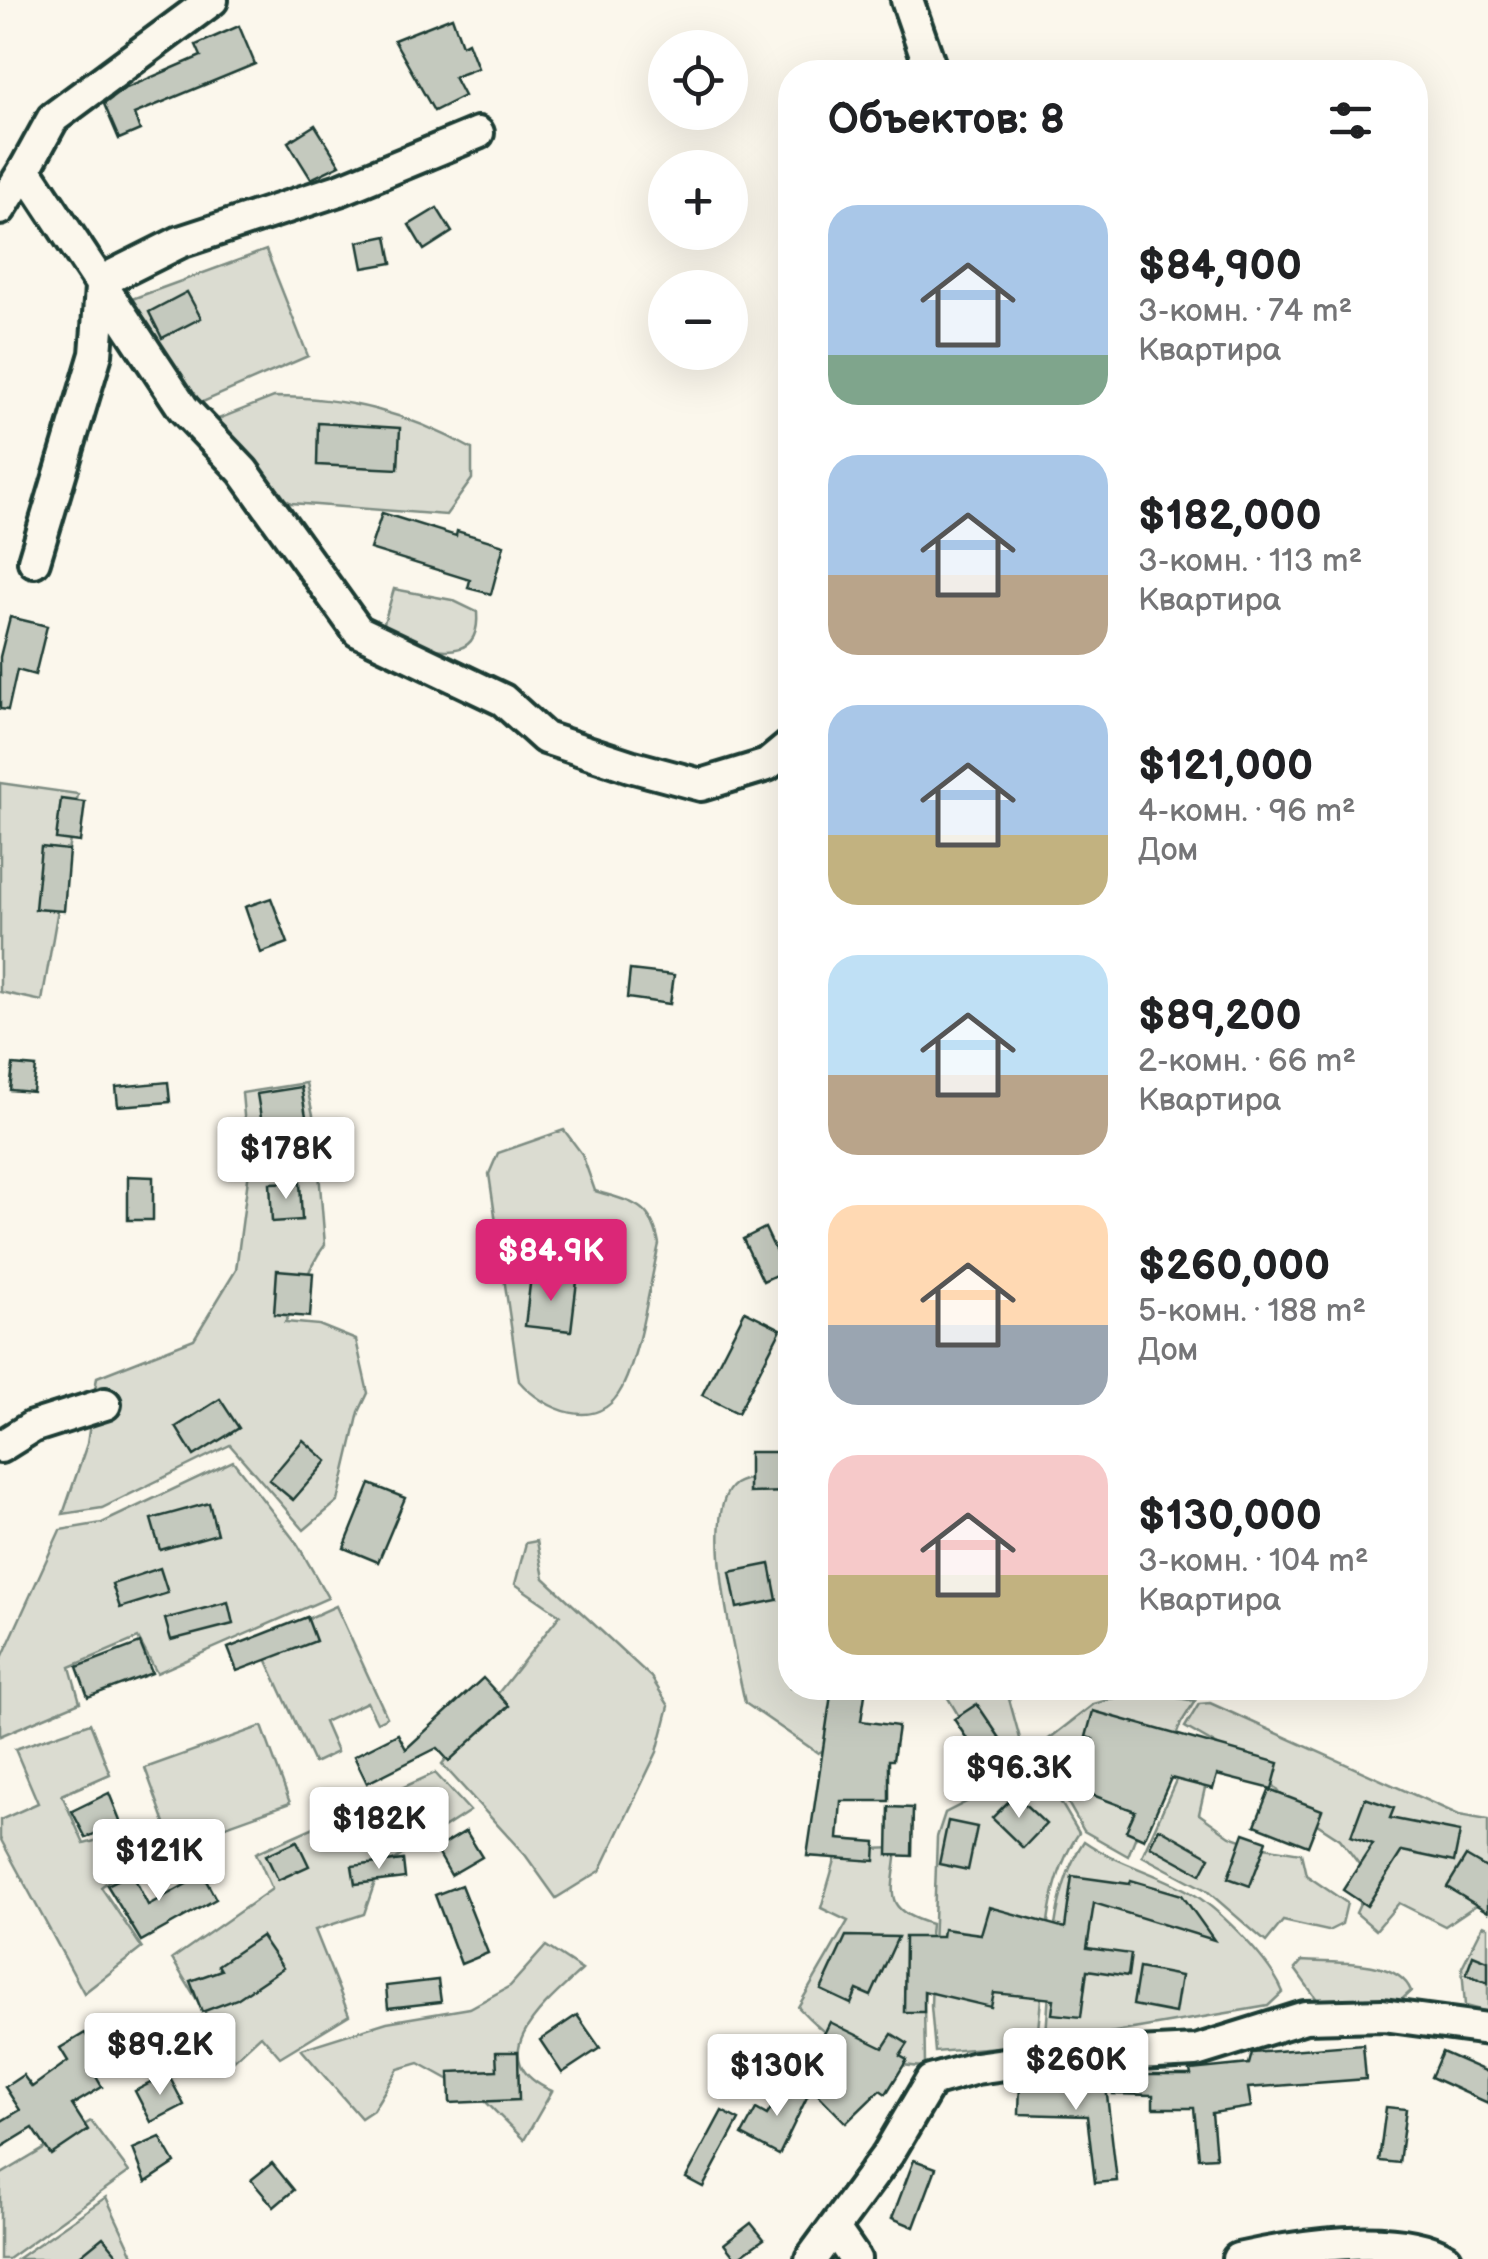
<!DOCTYPE html>
<html lang="ru">
<head>
<meta charset="utf-8">
<style>
  :root { --surface:#fff; --page:#f6f6f6; --text:#202124; --muted:#757577; --accent:#db2777 }
  body { margin:0; font-family:"Balsamiq Sans",sans-serif; background:var(--page); color:var(--text); height:100vh; display:flex; flex-direction:column; font-size:38px; white-space:nowrap }
  * { box-sizing:border-box; margin:0 }
  p { font-size:32px; color:var(--muted) }
  .icon { flex:none; width:55px; height:55px; fill:none; stroke:currentColor; stroke-width:2; stroke-linecap:round; stroke-linejoin:round }
  .map { position:relative; flex:1; overflow:hidden }
  .sheet { position:absolute; left:778px; top:60px; width:650px; height:1640px; display:flex; flex-direction:column; background:var(--surface); border-radius:40px; box-shadow:0 10px 40px #0002 }
  .sheet>* { flex:none }
  .fabs { position:absolute; left:648px; top:30px; display:grid; gap:20px }
  .fabs a { display:grid; place-items:center; width:100px; height:100px; border-radius:50%; background:var(--surface); box-shadow:0 10px 40px #0002; font-size:50px }
  .price { position:absolute; translate:-50% -85px; padding:0 22px; border-radius:10px; background:#fff; color:#222; font-size:32px; line-height:65px; filter:drop-shadow(0 2px 5px #0008) }
  .price::after { content:''; position:absolute; left:50%; top:60px; width:30px; height:22px; margin-left:-15px; background:inherit; clip-path:polygon(0 0,100% 0,50% 100%) }
  .price.active { background:var(--accent); color:#fff }
  ul { padding:0; list-style:none }
  li { display:flex; align-items:center; gap:30px; height:250px; padding:0 50px }
  li span { display:grid; place-items:center; flex:none; width:280px; height:200px; border-radius:30px; color:#555 }
  li>.icon { margin-inline-start:auto }
  span .icon { width:120px; height:120px; fill:#fffc; stroke-width:1 }
  li b { font-size:42px }
  h2 { display:flex; justify-content:space-between; align-items:center; height:120px; padding:0 50px; font-size:42px }
  .map>svg:first-child { display:block }
  .green { fill:#dbdcd1; stroke:#7d8c82; stroke-width:2.5 }
  .building { fill:#c4c9be; stroke:#1f3d34; stroke-width:2.5 }
  .lines { fill:none; stroke-linecap:round; stroke-linejoin:round }
  .minor-casing { stroke:#1f3d34; stroke-width:38 }
  .minor { stroke:#fbf7ec; stroke-width:30 }
</style>
</head>
<body>
<div class="map">
<svg width="1488" height="2259" viewBox="0 0 1488 2259">
  <rect width="100%" height="100%" fill="#fbf7ec"/>
  <filter id="ink" filterUnits="userSpaceOnUse"><feTurbulence type="fractalNoise" baseFrequency=".01" numOctaves="2"/><feDisplacementMap in="SourceGraphic" scale="20" xChannelSelector="R" yChannelSelector="G"/><feConvolveMatrix kernelMatrix="1 2 1 2 8 2 1 2 1" color-interpolation-filters="sRGB"/></filter>
  <g filter="url(#ink)">
    <!-- green -->
    <g class="green">
      <polygon points="266,250 308,356 196,405 132,299"/>
      <path d="M274 397C347 397 408 413 472 449V479L446 515 291 503C257 483 239 452 218 419Z"/>
      <path d="M394 589 452 600 477 612C481 666 434 648 399 643L384 623Z"/>
      <polygon points="0,783 78,794 42,1001 0,992"/>
      <path d="M306 1083 315 1124 325 1245C306 1269 302 1297 285 1322L319 1325 356 1340 368 1393 359 1412 338 1501 304 1530 230 1445 102 1508 63 1514 87 1444 97 1377 194 1339 236 1270 249 1171 242 1093Z"/>
      <path d="M564 1130 582 1154 595 1191C631 1202 652 1203 659 1244 649 1287 641 1349 622 1388 598 1435 543 1409 519 1381L489 1174 498 1153Z"/>
      <polygon points="233,1461 298,1545 328,1598 157,1673 138,1638 70,1667 80,1702 0,1736 0,1662 60,1530 102,1523"/>
      <path d="M773 1473 790 1478V1688H854L843 1740 818 1753 745 1703C737 1663 698 1509 735 1484 745 1478 762 1476 773 1473Z"/>
      <polygon points="537,1541 544,1578 651,1677 669,1706 657,1752 600,1871 556,1898 526,1856 442,1764 560,1615 515,1584 526,1543"/>
      <polygon points="336,1606 387,1717 377,1722 367,1702 324,1722 337,1752 314,1763 258,1641"/>
      <polygon points="942,1688 1006,1688 1022,1746 1007,1765 978,1774 966,1728"/>
      <polygon points="1139,1691 1195,1701 1181,1723 1128,1856 1084,1831 1037,1748 1094,1704"/>
      <polygon points="1210,1703 1459,1815 1488,1820 1488,1897 1445,1926 1399,1903 1376,1930 1356,1913 1371,1880 1340,1839 1291,1807 1263,1772 1185,1727 1199,1704"/>
      <polygon points="90,1723 110,1774 62,1795 84,1844 98,1840 114,1877 101,1887 142,1948 84,1993 0,1838 0,1820 38,1803 15,1749"/>
      <polygon points="262,1726 290,1803 173,1845 145,1768"/>
      <path d="M1032 1754 1079 1833C1038 1892 1047 1975 1036 2044L935 2052 931 2006 937 1837 945 1813 984 1793Z"/>
      <polygon points="1181,1769 1207,1779 1199,1814 1230,1836 1258,1846 1301,1853 1306,1875 1347,1903 1342,1924 1328,1931 1283,1921 1266,1942 1206,1890 1142,1856"/>
      <polygon points="435,1773 470,1811 379,1870 364,1914 315,1930 349,2015 280,2057 261,2035 234,2060 172,1959 272,1889 256,1853"/>
      <path d="M1084 1841C1118 1865 1160 1873 1195 1895 1223 1913 1271 1962 1283 1992L1268 2006 1045 2044C1052 1980 1047 1896 1084 1841Z"/>
      <path d="M897 1848C894 1892 879 1909 931 1924L924 2001 925 2067C867 2064 838 2050 798 2007L848 1921 821 1908 838 1850Z"/>
      <polygon points="1483,1925 1488,1927 1488,2012 1465,2006 1462,1967"/>
      <path d="M546 1946 582 1970C547 2002 477 2058 552 2091L524 2140 482 2098 419 2063 398 2069 373 2110 361 2118 301 2049 387 2022 470 2008 510 1986Z"/>
      <path d="M1302 1961C1332 1964 1398 1957 1411 1991L1397 2004 1321 2005 1295 1969Z"/>
      <polygon points="91,2121 129,2172 8,2259 0,2259 0,2175"/>
      <polygon points="106,2197 135,2259 17,2259"/>
    </g>
    <!-- building -->
    <g class="building">
      <polygon points="452,17 462,45 468,42 478,68 454,77 464,96 434,111 394,40"/>
      <polygon points="239,26 255,64 134,114 140,130 119,139 104,104 124,89 201,56 196,45"/>
      <polygon points="315,125 340,165 311,179 288,142"/>
      <polygon points="437,208 452,232 424,250 409,225"/>
      <polygon points="387,236 392,263 363,268 358,242"/>
      <polygon points="187,292 201,318 162,338 149,312"/>
      <polygon points="318,423 400,428 398,469 317,465"/>
      <polygon points="382,513 456,536 457,531 504,545 491,594 468,588 470,580 370,549"/>
      <polygon points="10,617 47,626 35,675 17,670 8,710 0,709 0,657"/>
      <polygon points="61,799 85,802 80,842 56,839"/>
      <polygon points="41,847 69,850 64,911 35,909"/>
      <polygon points="271,898 288,943 261,953 245,907"/>
      <polygon points="630,970 674,975 670,1004 627,998"/>
      <polygon points="13,1065 36,1067 33,1092 10,1090"/>
      <polygon points="168,1082 170,1102 118,1106 116,1087"/>
      <polygon points="301,1087 308,1128 264,1135 257,1094"/>
      <polygon points="128,1176 153,1177 153,1220 128,1220"/>
      <polygon points="300,1182 302,1220 272,1222 270,1183"/>
      <polygon points="765,1228 785,1271 763,1281 743,1239"/>
      <polygon points="277,1270 313,1273 310,1317 274,1314"/>
      <polygon points="531,1276 577,1281 571,1331 525,1326"/>
      <polygon points="745,1311 781,1329 738,1413 702,1395"/>
      <polygon points="220,1399 239,1428 194,1456 176,1427"/>
      <polygon points="303,1440 327,1461 293,1500 269,1480"/>
      <polygon points="749,1452 790,1452 790,1492 749,1493"/>
      <polygon points="370,1484 405,1498 378,1562 344,1548"/>
      <polygon points="209,1503 217,1534 160,1550 151,1519"/>
      <polygon points="770,1564 777,1600 737,1608 730,1572"/>
      <polygon points="160,1568 168,1593 120,1608 112,1584"/>
      <polygon points="228,1602 233,1624 171,1640 165,1619"/>
      <polygon points="307,1617 316,1641 237,1671 228,1648"/>
      <polygon points="140,1643 152,1673 88,1697 77,1667"/>
      <polygon points="483,1678 509,1706 449,1761 437,1748 367,1783 354,1756 398,1734 406,1749"/>
      <polygon points="832,1688 866,1688 861,1721 898,1726 893,1760 889,1760 889,1801 841,1801 838,1839 876,1842 875,1861 807,1856"/>
      <polygon points="977,1704 1008,1750 984,1765 954,1719"/>
      <polygon points="1093,1711 1279,1763 1272,1789 1217,1775 1213,1789 1171,1778 1144,1839 1126,1831 1135,1811 1074,1788 1093,1739 1086,1737"/>
      <polygon points="1269,1790 1322,1810 1308,1846 1255,1825"/>
      <polygon points="109,1793 137,1862 117,1870 100,1831 86,1838 72,1811"/>
      <polygon points="1015,1795 1046,1824 1023,1848 992,1818"/>
      <polygon points="1365,1798 1394,1808 1390,1818 1460,1832 1454,1862 1402,1851 1367,1906 1343,1890 1373,1844 1351,1836"/>
      <polygon points="889,1807 913,1808 912,1856 888,1855"/>
      <polygon points="948,1821 977,1827 968,1870 939,1864"/>
      <polygon points="1159,1828 1210,1857 1201,1874 1150,1846"/>
      <polygon points="466,1831 482,1857 451,1875 436,1849"/>
      <polygon points="1244,1833 1267,1841 1250,1886 1228,1878"/>
      <polygon points="297,1841 309,1866 278,1880 266,1855"/>
      <polygon points="1466,1856 1488,1869 1488,1912 1447,1887"/>
      <polygon points="403,1860 405,1878 355,1884 352,1866"/>
      <polygon points="132,1873 148,1905 203,1875 216,1899 141,1941 107,1885"/>
      <polygon points="1072,1876 1130,1884 1131,1880 1182,1895 1214,1940 1094,1903 1087,1948 1131,1954 1128,1976 1087,1970 1081,2017 1052,2014 1054,1999 994,1993 991,2007 924,1991 924,2012 904,2012 905,1937 942,1937 943,1929 981,1934 989,1907 1065,1928"/>
      <polygon points="461,1885 488,1953 461,1964 435,1895"/>
      <polygon points="261,1936 283,1968 237,1999 202,2012 190,1981 221,1970 218,1965"/>
      <polygon points="846,1936 898,1937 871,1996 857,1990 851,2004 821,1990"/>
      <polygon points="1473,1955 1488,1961 1488,1983 1466,1974"/>
      <polygon points="1139,1968 1181,1976 1175,2013 1133,2005"/>
      <polygon points="438,1980 441,2002 388,2008 386,1986"/>
      <polygon points="577,2015 600,2048 562,2073 540,2040"/>
      <polygon points="830,2022 883,2048 892,2034 908,2044 900,2056 907,2060 886,2094 880,2090 846,2123 802,2078"/>
      <polygon points="85,2033 105,2066 94,2073 102,2087 72,2105 88,2130 51,2155 33,2128 0,2148 0,2122 20,2110 5,2087 23,2075 32,2087 68,2061 60,2048"/>
      <polygon points="1363,2044 1366,2079 1248,2088 1251,2107 1212,2113 1216,2157 1199,2158 1194,2108 1153,2108 1153,2095 1113,2094 1113,2075 1191,2075 1190,2070 1249,2064 1252,2053"/>
      <polygon points="496,2052 518,2052 519,2100 450,2103 449,2072 497,2070"/>
      <polygon points="1442,2052 1488,2072 1488,2103 1431,2077"/>
      <polygon points="168,2074 184,2105 151,2122 135,2091"/>
      <polygon points="1056,2077 1105,2078 1117,2181 1095,2183 1087,2116 1019,2114 1020,2081"/>
      <polygon points="788,2081 809,2093 779,2155 742,2135 756,2109 767,2115"/>
      <polygon points="1386,2107 1406,2109 1399,2163 1379,2161"/>
      <polygon points="722,2111 739,2120 703,2187 686,2178"/>
      <polygon points="160,2137 175,2163 146,2182 133,2149"/>
      <polygon points="914,2160 936,2168 914,2227 892,2218"/>
      <polygon points="272,2163 294,2190 274,2207 251,2180"/>
      <polygon points="751,2223 764,2239 736,2259 724,2244"/>
      <polygon points="103,2237 121,2259 76,2259"/>
    </g>
    <g class="lines">
      <!-- minor casing -->
      <g class="minor-casing">
        <g id="minor">
          <polyline points="907,0 932,72"/>
          <polyline points="25,169 53,118 212,0"/>
          <polyline points="0,209 25,169 183,408 243,471 358,631 503,700 545,738 630,766 701,785 767,765 790,746"/>
          <polyline points="34,561 96,354 101,288 110,277 180,242 342,189 478,133"/>
          <polyline points="0,1447 32,1427 105,1404"/>
          <polyline points="835,2230 855,2259"/>
          <polyline points="811,2259 888,2154 931,2081 976,2068 1040,2059 1196,2051 1305,2017 1383,2015 1488,2029"/>
          <path d="M1238 2259C1292 2247 1397 2229 1446 2259"/>
        </g>
      </g>
      <!-- minor -->
      <use href="#minor" class="minor"/>
    </g>
  </g>
</svg>
<div class="fabs">
<a><svg class="icon" aria-label="locate" viewBox="0 0 24 24"><circle cx="12" cy="12" r="6"/><path d="M12 2v4M12 18v4M2 12h4M18 12h4"/></svg></a>
<a>+</a>
<a>−</a>
</div>
<b class="price" style="left:286px;top:1202px">$178K</b>
<b class="price active" style="left:551px;top:1304px">$84.9K</b>
<b class="price" style="left:1019px;top:1821px">$96.3K</b>
<b class="price" style="left:379px;top:1872px">$182K</b>
<b class="price" style="left:159px;top:1904px">$121K</b>
<b class="price" style="left:160px;top:2098px">$89.2K</b>
<b class="price" style="left:1076px;top:2113px">$260K</b>
<b class="price" style="left:777px;top:2119px">$130K</b>
<section class="sheet">
<h2>Объектов: 8<svg class="icon" aria-label="filters" viewBox="0 0 24 24"><path d="M4 7h16M4 17h16"/><circle cx="9" cy="7" r="2"/><circle cx="15" cy="17" r="2"/></svg></h2>
<ul>
<li><span style="background:linear-gradient(#a9c7e8 75%,#7fa58c 0)"><svg class="icon" aria-label="home" viewBox="0 0 24 24"><path d="M3 11l9-7 9 7M6 9v11h12V9"/></svg></span><div><b>$84,900</b><p>3-комн. · 74 m²</p><p>Квартира</p></div></li>
<li><span style="background:linear-gradient(#a9c7e8 60%,#b9a48a 0)"><svg class="icon" aria-label="home" viewBox="0 0 24 24"><path d="M3 11l9-7 9 7M6 9v11h12V9"/></svg></span><div><b>$182,000</b><p>3-комн. · 113 m²</p><p>Квартира</p></div></li>
<li><span style="background:linear-gradient(#a9c7e8 65%,#c2b280 0)"><svg class="icon" aria-label="home" viewBox="0 0 24 24"><path d="M3 11l9-7 9 7M6 9v11h12V9"/></svg></span><div><b>$121,000</b><p>4-комн. · 96 m²</p><p>Дом</p></div></li>
<li><span style="background:linear-gradient(#bfe0f5 60%,#b9a48a 0)"><svg class="icon" aria-label="home" viewBox="0 0 24 24"><path d="M3 11l9-7 9 7M6 9v11h12V9"/></svg></span><div><b>$89,200</b><p>2-комн. · 66 m²</p><p>Квартира</p></div></li>
<li><span style="background:linear-gradient(#ffd9b3 60%,#9aa5b1 0)"><svg class="icon" aria-label="home" viewBox="0 0 24 24"><path d="M3 11l9-7 9 7M6 9v11h12V9"/></svg></span><div><b>$260,000</b><p>5-комн. · 188 m²</p><p>Дом</p></div></li>
<li><span style="background:linear-gradient(#f6c9c9 60%,#c2b280 0)"><svg class="icon" aria-label="home" viewBox="0 0 24 24"><path d="M3 11l9-7 9 7M6 9v11h12V9"/></svg></span><div><b>$130,000</b><p>3-комн. · 104 m²</p><p>Квартира</p></div></li>
</ul>
</section>
</div>
</body>
</html>
